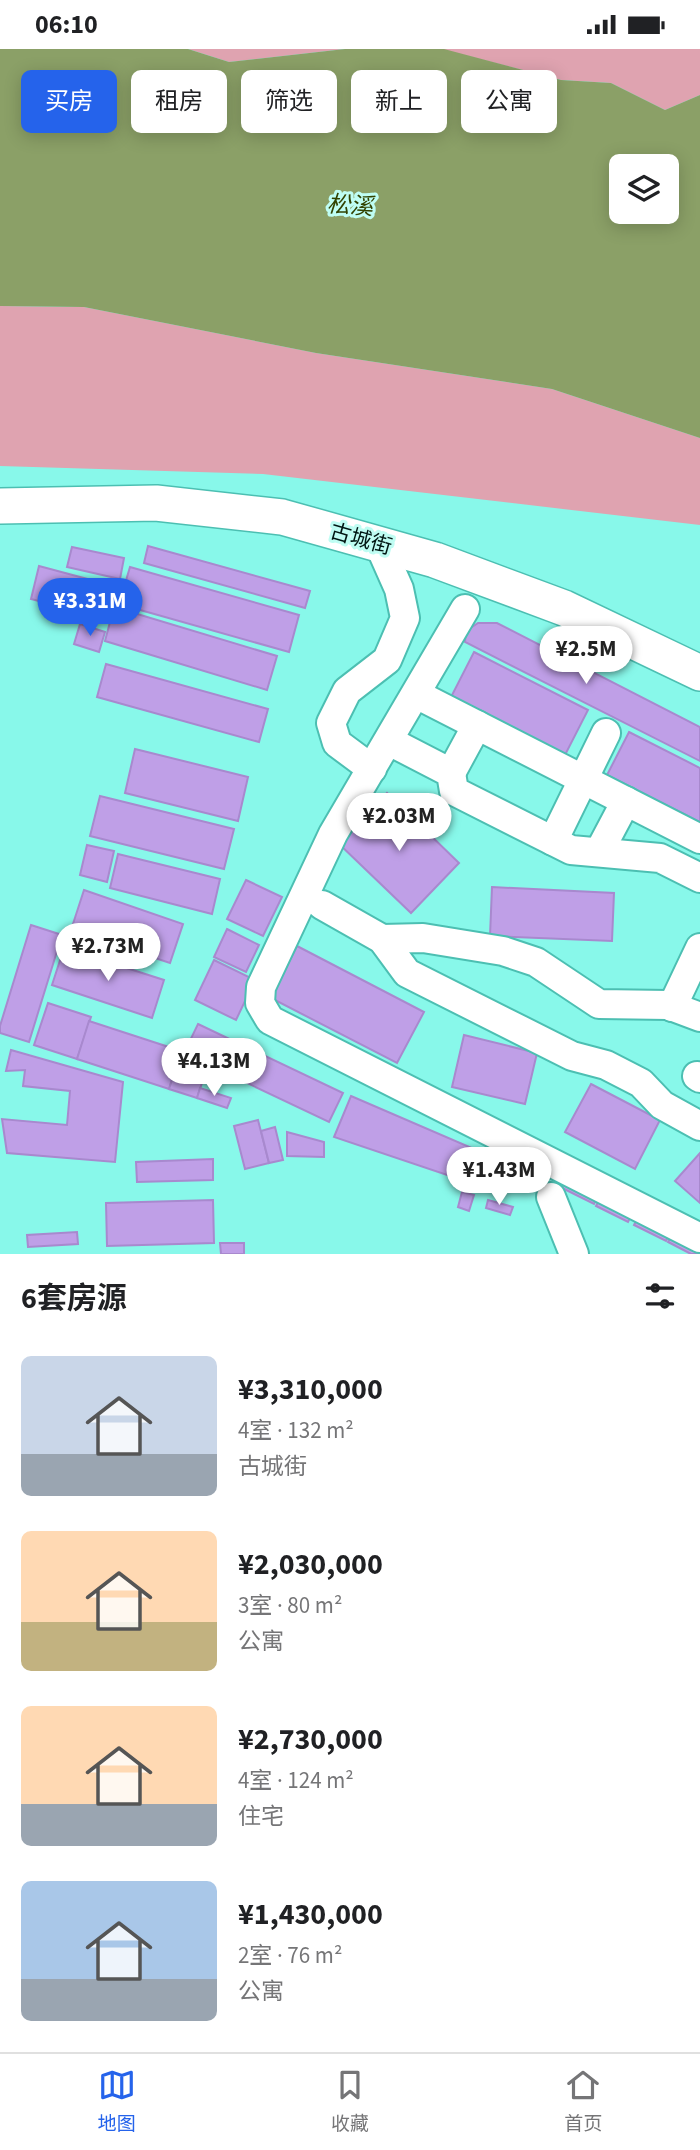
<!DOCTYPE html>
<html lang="zh">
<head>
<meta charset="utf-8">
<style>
  :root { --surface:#fff; --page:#f6f6f6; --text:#202124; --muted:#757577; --line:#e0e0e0; --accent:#2563eb }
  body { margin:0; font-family:"Source Sans 3","Noto Sans SC",sans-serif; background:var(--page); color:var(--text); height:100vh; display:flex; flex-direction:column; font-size:26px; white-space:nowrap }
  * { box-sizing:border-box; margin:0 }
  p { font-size:23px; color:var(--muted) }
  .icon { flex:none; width:38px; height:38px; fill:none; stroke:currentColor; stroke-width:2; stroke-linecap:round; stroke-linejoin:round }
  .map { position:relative; height:1205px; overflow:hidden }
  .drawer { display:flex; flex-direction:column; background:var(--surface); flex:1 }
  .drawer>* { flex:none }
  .banner { position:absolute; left:21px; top:21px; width:658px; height:63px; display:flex; gap:14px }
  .buttons { position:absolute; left:609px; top:105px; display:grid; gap:14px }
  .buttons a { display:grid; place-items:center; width:70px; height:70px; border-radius:10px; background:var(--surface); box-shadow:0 4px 18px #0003; font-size:35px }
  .price { position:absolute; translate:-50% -60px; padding:0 16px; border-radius:24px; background:#fff; color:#222; font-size:23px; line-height:46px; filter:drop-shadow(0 2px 4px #0008) }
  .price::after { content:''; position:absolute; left:50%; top:42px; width:21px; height:16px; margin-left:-10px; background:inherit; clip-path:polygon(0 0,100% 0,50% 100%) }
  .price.active { background:var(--accent); color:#fff }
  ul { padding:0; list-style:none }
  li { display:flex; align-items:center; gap:21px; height:175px; padding:0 21px }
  li span { display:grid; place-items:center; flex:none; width:196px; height:140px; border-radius:10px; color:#555 }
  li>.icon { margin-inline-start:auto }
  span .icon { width:84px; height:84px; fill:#fffc; stroke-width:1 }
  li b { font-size:30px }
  h2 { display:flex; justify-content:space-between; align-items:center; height:84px; padding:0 21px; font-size:30px }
  .pill { padding:0 24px; border-radius:10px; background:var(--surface); box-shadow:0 4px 18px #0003; font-size:24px; line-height:63px }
  .pill.active { background:var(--accent); color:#fff }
  .status { display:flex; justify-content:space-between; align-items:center; height:49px; padding:0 35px; background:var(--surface); direction:ltr }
  .status svg { height:19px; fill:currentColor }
  .dock { display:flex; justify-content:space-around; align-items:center; height:98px; border-top:2px solid var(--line); background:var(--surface); font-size:19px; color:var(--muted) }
  .dock a { display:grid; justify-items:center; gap:4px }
  .dock .active { color:var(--accent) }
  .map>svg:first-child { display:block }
  .green { fill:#dfa3b0 }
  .water { fill:#8ba067; fill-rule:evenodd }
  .building { fill:#bf9fe7; stroke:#a889ce; stroke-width:2 }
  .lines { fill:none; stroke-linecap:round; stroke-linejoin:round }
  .minor-casing { stroke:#4cbfb2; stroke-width:32 }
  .major-casing { stroke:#4cbfb2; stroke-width:38 }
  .minor { stroke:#fff; stroke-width:28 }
  .major { stroke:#fff; stroke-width:35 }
  .labels { text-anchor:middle; stroke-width:6; stroke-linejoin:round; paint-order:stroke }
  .street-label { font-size:21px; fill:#001613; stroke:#bffdf3 }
  .water-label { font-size:23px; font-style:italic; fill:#314200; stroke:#bffdf3 }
</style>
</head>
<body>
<div class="status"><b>06:10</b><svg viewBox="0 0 49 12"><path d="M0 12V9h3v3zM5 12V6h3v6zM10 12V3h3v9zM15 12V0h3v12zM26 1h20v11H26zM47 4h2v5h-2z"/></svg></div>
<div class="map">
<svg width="700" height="1205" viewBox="0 0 700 1205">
  <rect width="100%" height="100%" fill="#88f8ea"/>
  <!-- green -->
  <g class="green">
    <polygon points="188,0 345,0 229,13"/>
    <polygon points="441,0 700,0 700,46 665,61 611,34 561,31"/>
    <polygon points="0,257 84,258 316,304 552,340 700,389 700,476 263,425 0,417"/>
  </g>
  <!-- water -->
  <path class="water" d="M0 0H188L229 13 345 0H444L561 31 611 34 665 61 700 46V389L552 340 316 304 84 258 0 257ZM621 117H667V163H621Z"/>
  <!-- building -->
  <g class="building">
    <polygon points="148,497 310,542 305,559 144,514"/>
    <polygon points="72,498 124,509 120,530 67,518"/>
    <polygon points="39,517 110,536 102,568 31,550"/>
    <polygon points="130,518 299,566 289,603 119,555"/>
    <polygon points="114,558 277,607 267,641 105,592"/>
    <polygon points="478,574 497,574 700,678 700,712 465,593 466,582"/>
    <polygon points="80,575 105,583 99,603 74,595"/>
    <polygon points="474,603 588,661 564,708 450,650"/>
    <polygon points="106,615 268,660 259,693 97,648"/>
    <polygon points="629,683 700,719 700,773 607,726"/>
    <polygon points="135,700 248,728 238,772 125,744"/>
    <polygon points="387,744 459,814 411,864 338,794"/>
    <polygon points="100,747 234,780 224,820 90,787"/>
    <polygon points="87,796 114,802 107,833 80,826"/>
    <polygon points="118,805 220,830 212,865 110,839"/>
    <polygon points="246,831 282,848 263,887 227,870"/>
    <polygon points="492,838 614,844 612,892 490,887"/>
    <polygon points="84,841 183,875 170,914 71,881"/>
    <polygon points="31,876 62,886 29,993 0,984 0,977"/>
    <polygon points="227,880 259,896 246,923 214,908"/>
    <polygon points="297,897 424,963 397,1014 271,949"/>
    <polygon points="64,899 164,931 152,969 52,936"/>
    <polygon points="214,911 255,931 236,971 195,951"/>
    <polygon points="48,954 91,968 77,1010 34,996"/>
    <polygon points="89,972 181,1002 169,1040 77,1010"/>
    <polygon points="198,975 343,1044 329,1073 184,1004"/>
    <polygon points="464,986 537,1004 525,1055 452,1038"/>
    <polygon points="11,1001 123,1033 115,1113 7,1104 2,1070 67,1076 70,1042 23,1037 25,1021 6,1022"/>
    <polygon points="177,1016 205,1025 197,1049 169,1040"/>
    <polygon points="591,1035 660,1071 635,1120 565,1083"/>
    <polygon points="200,1039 231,1049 227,1059 197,1049"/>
    <polygon points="351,1047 481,1103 468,1133 334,1088"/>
    <polygon points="258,1071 269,1114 245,1120 234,1077"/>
    <polygon points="275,1078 283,1111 269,1114 261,1082"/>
    <polygon points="287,1083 324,1093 324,1108 287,1107"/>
    <polygon points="700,1104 700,1154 675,1132"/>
    <polygon points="213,1110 213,1131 137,1133 136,1113"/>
    <polygon points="568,1127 600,1143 594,1155 562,1139"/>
    <polygon points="462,1143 474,1146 469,1162 458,1158"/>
    <polygon points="602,1145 634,1161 628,1173 596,1157"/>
    <polygon points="213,1151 214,1194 107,1197 106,1154"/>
    <polygon points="488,1151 513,1158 510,1166 486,1159"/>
    <polygon points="640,1164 672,1180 666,1192 634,1176"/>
    <polygon points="674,1181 700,1195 700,1205 691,1205 668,1193"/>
    <polygon points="77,1183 78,1195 28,1198 27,1186"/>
    <polygon points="220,1194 244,1194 244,1205 221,1205"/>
  </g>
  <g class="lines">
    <!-- minor casing -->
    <g class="minor-casing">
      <g id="minor">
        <polyline points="465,560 333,785 261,938 260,954 270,971 700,1189"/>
        <polyline points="416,645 700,790"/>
        <polyline points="389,692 451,724 454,742 571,801 660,809 700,829"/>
        <polyline points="372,720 337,694 331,674 347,642 387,611 405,569 399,540 379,495"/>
        <polyline points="451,724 477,676"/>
        <polyline points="553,792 606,684"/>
        <polyline points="599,803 626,752"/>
        <polyline points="322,856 382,890 407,924 572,1007 606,1016 641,1034 662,1056 700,1077"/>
        <polyline points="382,890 423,889 503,902 536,913 599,955 668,956 700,968"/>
        <polyline points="672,958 700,899"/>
        <polyline points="697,1027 700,1029"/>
        <polyline points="551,1148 574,1205"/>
      </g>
    </g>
    <!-- major casing -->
    <g class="major-casing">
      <polyline id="major" points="0,457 156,454 282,468 435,511 564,559 700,624"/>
    </g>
    <!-- minor -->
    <use href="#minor" class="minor"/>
    <!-- major -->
    <use href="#major" class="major"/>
  </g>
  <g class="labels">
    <!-- street labels -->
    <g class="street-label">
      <text transform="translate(361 490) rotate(16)" y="7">古城街</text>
    </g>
    <!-- water labels -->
    <g class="water-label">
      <text transform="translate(350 156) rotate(4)" y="8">松溪</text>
    </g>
  </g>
</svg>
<div class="buttons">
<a><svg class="icon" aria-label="layers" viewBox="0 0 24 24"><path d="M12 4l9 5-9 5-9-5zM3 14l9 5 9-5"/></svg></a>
</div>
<b class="price active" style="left:90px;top:589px">¥3.31M</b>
<b class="price" style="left:586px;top:637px">¥2.5M</b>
<b class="price" style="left:399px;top:804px">¥2.03M</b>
<b class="price" style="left:108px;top:934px">¥2.73M</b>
<b class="price" style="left:214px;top:1049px">¥4.13M</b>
<b class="price" style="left:499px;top:1158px">¥1.43M</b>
<div class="banner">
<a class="pill active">买房</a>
<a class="pill">租房</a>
<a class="pill">筛选</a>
<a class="pill">新上</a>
<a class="pill">公寓</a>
</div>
</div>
<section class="drawer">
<h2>6套房源<svg class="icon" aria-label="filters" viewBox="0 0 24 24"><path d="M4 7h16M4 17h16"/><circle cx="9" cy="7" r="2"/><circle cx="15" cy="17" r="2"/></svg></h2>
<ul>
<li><span style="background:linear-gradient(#c9d6e8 70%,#9aa5b1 0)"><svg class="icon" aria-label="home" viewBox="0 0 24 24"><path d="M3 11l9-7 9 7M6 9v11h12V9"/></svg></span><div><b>¥3,310,000</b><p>4室 · 132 m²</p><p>古城街</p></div></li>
<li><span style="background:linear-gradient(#ffd9b3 65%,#c2b280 0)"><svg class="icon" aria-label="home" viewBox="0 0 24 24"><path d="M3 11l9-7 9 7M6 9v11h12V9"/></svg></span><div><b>¥2,030,000</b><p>3室 · 80 m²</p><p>公寓</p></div></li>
<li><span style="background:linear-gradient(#ffd9b3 70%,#9aa5b1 0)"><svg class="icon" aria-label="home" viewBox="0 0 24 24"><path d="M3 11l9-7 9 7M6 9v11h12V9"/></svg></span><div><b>¥2,730,000</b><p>4室 · 124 m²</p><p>住宅</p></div></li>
<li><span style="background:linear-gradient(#a9c7e8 70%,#9aa5b1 0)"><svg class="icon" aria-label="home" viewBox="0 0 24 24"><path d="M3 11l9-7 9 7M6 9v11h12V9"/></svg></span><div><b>¥1,430,000</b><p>2室 · 76 m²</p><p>公寓</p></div></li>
</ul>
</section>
<nav class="dock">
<a class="active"><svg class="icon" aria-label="map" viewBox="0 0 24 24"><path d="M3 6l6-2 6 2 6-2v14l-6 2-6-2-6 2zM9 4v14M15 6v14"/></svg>地图</a>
<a><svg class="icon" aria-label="saved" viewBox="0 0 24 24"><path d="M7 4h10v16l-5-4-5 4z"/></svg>收藏</a>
<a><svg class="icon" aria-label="home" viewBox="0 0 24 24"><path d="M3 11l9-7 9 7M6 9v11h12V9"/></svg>首页</a>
</nav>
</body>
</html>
